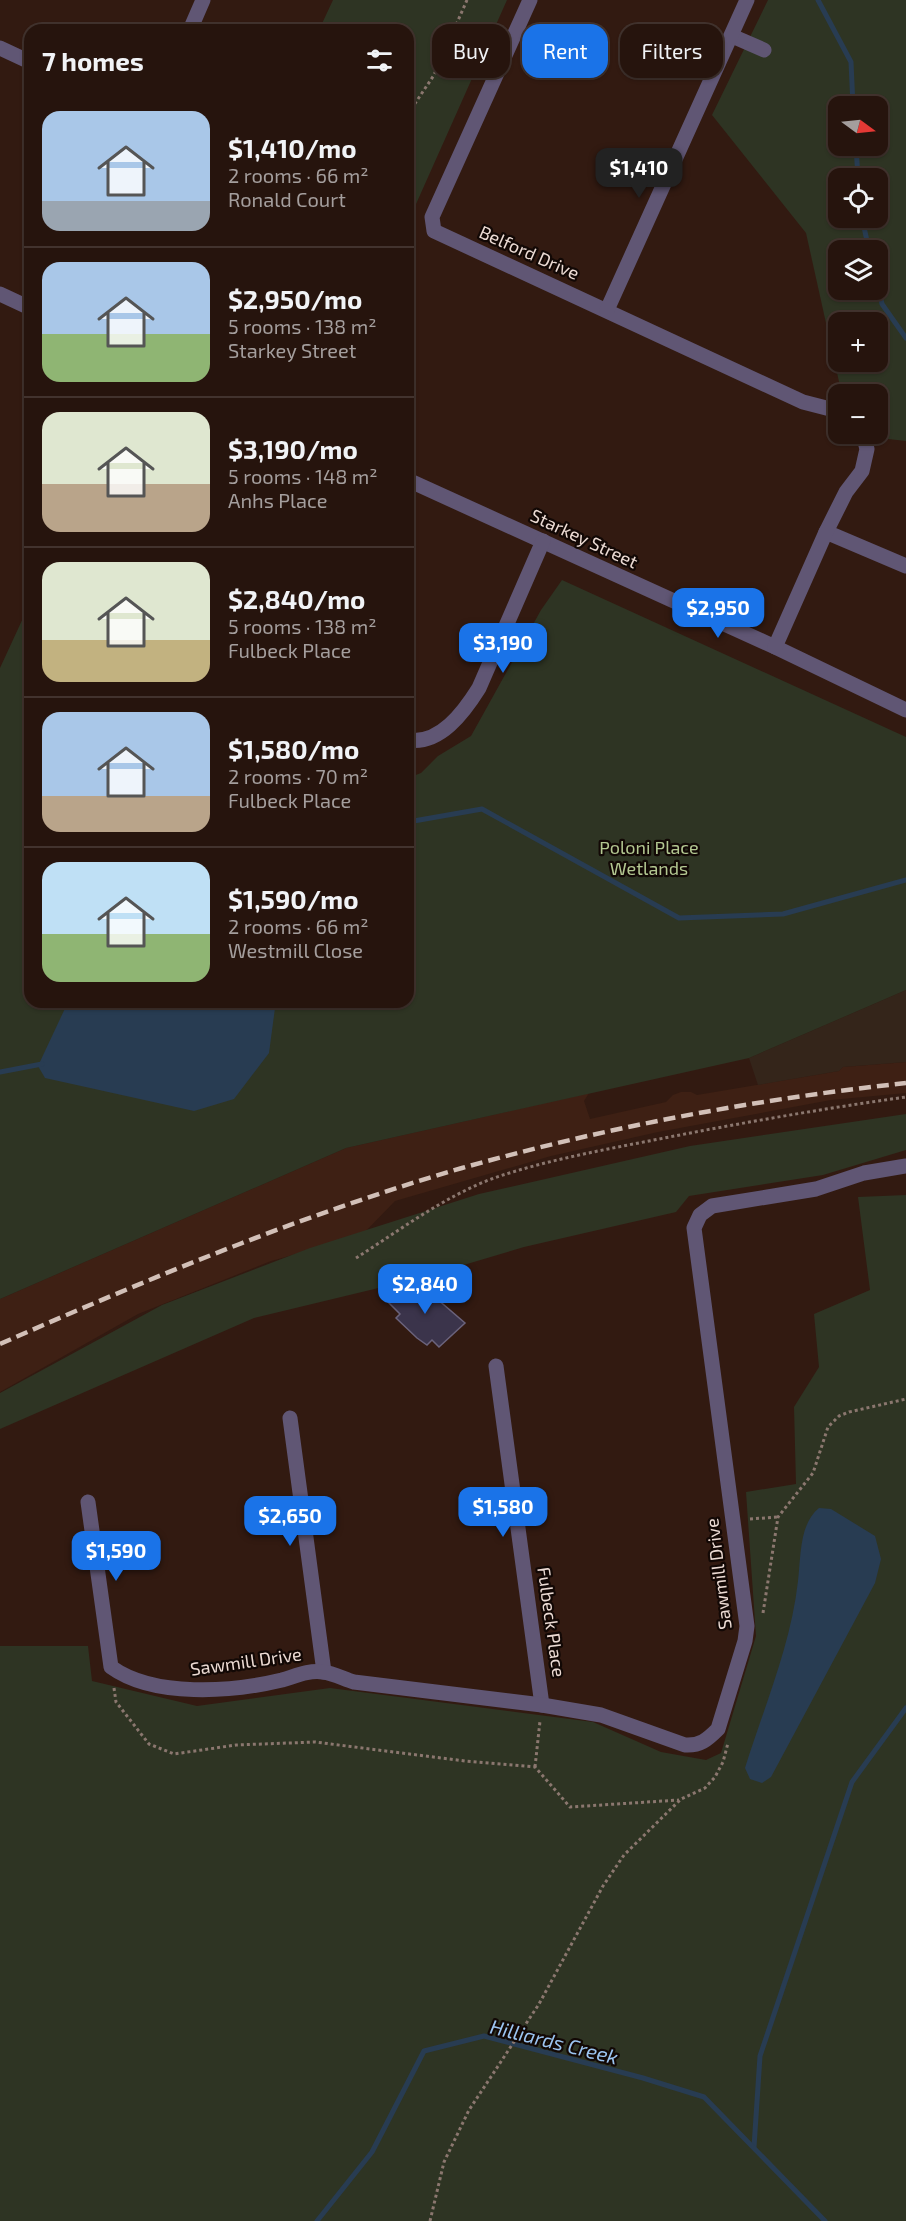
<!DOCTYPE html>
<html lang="en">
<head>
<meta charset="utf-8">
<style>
  :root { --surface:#26140d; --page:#2e1d16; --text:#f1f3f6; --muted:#a49e9d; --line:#42332e; --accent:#1a73e8 }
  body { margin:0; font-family:"Exo 2",sans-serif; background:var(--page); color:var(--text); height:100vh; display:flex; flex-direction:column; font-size:22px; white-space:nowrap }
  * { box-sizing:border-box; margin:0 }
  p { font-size:20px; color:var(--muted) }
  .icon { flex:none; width:33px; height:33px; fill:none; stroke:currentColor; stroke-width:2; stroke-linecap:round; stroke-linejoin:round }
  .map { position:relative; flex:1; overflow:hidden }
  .side { position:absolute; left:24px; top:24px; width:390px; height:984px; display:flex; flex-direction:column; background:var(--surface); border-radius:18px; box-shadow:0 2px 4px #0004,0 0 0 2px var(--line) }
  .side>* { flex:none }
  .top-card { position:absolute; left:432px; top:24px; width:384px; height:54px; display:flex; gap:12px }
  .needle { width:39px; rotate:105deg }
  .tools { position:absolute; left:828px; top:96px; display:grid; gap:12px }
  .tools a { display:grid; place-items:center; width:60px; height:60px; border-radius:12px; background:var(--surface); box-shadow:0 2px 4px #0004,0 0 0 2px var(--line); font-size:30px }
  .price { position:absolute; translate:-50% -51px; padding:0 14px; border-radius:12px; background:var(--accent); color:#fff; font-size:20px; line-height:39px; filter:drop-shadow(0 2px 3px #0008) }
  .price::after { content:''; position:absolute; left:50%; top:36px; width:18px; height:14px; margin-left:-9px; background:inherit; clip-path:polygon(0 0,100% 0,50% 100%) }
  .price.current { background:#222; color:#fff }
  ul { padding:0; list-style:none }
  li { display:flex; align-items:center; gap:18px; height:150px; padding:0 18px }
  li+li { border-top:2px solid var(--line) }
  li span { display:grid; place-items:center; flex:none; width:168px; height:120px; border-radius:18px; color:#555 }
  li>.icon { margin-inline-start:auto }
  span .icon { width:72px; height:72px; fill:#fffc; stroke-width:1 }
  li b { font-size:26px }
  h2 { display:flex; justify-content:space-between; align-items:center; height:72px; padding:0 18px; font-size:26px }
  .pill { padding:0 21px; border-radius:18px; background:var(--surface); box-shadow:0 2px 4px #0004,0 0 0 2px var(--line); font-size:21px; line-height:54px }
  .pill.current { background:var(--accent); color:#fff }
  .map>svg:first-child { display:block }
  .built { fill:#3e2014 }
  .industrial { fill:#34251a }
  .green { fill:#2e3423; fill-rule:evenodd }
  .water { fill:#283c52 }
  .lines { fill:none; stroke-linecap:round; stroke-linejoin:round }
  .stream { stroke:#283c52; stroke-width:5 }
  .building { fill:#3b344b; stroke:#6b637c; stroke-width:1.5 }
  .path { stroke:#8b776f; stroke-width:3; stroke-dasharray:3 3; stroke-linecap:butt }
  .minor { stroke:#605674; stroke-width:15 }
  .rail { stroke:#d2c0b8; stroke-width:4.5; stroke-dasharray:12 6; stroke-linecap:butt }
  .labels { text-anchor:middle; stroke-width:4.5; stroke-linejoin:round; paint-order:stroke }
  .street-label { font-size:18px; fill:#ecdbd4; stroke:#120805 }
  .park-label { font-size:18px; fill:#b3c791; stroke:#120805 }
  .water-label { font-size:20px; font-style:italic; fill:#9cc5f1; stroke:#120805 }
</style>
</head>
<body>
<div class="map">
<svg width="906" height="2221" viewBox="0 0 906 2221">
  <rect width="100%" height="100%" fill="#321a11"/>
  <!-- built -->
  <polygon class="built" points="906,1062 906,1093 831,1100 658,1132 551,1156 395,1201 361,1236 271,1261 138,1314 0,1392 0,1299 346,1148 589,1093 584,1101 590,1119 666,1102 673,1095 681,1092 691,1092 697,1095 839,1071 843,1067"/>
  <!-- industrial -->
  <polygon class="industrial" points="906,990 906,1062 843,1067 839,1071 758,1085 749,1058"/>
  <!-- green -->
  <g class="green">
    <polygon points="333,0 507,0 408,222 408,30 319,30"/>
    <path d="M768 0H906V441L888 439 878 417V394H854L840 386 806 233 712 115ZM838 106H878V146H838ZM838 178H878V218H838ZM838 250H878V290H838ZM838 322H878V362H838Z"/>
    <polygon points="562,580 906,737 906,990 749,1058 346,1148 0,1299 0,668 30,603 30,1002 408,1002 408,778 421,773 438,756 471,736 541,610"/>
    <polygon points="906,1114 906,1150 823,1175 689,1196 676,1212 524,1247 420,1278 254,1318 0,1429 0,1393 162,1305 310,1248 479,1194 690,1146"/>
    <polygon points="906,1195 906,2221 0,2221 0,1646 88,1646 92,1681 197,1706 330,1688 593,1722 661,1752 706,1760 721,1753 756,1636 746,1492 796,1484 794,1407 819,1367 814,1314 870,1290 858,1197"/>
  </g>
  <!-- water -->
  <g class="water">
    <polygon points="68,1002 273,1002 275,1008 269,1053 234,1099 194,1111 45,1078 38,1066"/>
    <path d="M819 1508 831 1509 875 1536 881 1559 875 1583 771 1777 762 1783 750 1779 745 1768C764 1707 791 1645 798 1581 801 1557 799 1524 819 1508Z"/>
  </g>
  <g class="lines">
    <!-- stream -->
    <g class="stream">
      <polyline points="818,0 851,62 853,106"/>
      <polyline points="856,146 858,178"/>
      <polyline points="862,218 869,250"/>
      <polyline points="878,285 882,304 906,338"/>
      <polyline points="408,822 482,809 679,918 783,914 906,880"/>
      <polyline points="0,1072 42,1064"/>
      <polyline points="754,2147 760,2056 852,1782 906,1708"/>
      <polyline points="317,2221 372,2152 424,2051 484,2036 643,2078 704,2097 825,2221"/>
    </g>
  </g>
  <!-- building -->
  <polygon class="building" points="417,1284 421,1288 423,1287 465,1323 439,1347 432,1340 427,1345 417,1338 396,1318 400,1314 387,1301 399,1288 404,1293"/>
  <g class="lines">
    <!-- path -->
    <g class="path">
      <polyline points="408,114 434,75 467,0"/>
      <path d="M356 1258C400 1230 445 1196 494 1178 544 1161 597 1151 649 1141 735 1124 820 1109 906 1097"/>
      <polyline points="750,1519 778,1517"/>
      <polyline points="763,1613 778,1517 813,1473 828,1427 839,1416 849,1412 906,1399"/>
      <polyline points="114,1688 116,1702 149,1744 174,1754 236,1745 315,1742 465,1761 535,1767 570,1807 679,1800"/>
      <polyline points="535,1767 540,1721"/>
      <polyline points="430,2221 444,2162 469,2110 539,2004 603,1886 624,1855 681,1799 705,1788 715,1777 723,1762 728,1743"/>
    </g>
    <!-- minor -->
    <g class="minor">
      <polyline points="530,0 432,217 434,231 803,402 838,411"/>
      <polyline points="190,30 203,0"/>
      <polyline points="732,36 764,50"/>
      <polyline points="0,48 30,62"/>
      <polyline points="0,294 30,308"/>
      <polyline points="607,310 747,0"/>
      <polyline points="408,480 775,647 906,710"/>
      <polyline points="826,532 906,566"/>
      <polyline points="775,647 826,532 846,492 862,471 867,449 863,434"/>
      <path d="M408 740C440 745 464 712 479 688L543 541"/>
      <polyline points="496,1366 542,1705"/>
      <polyline points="290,1418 324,1672"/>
      <path d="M88 1502 111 1667C154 1698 232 1692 282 1680 296 1676 308 1670 323 1672 333 1673 344 1679 354 1682L542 1705 601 1715 685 1745C700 1746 707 1740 718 1729L745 1641 747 1626 694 1228 700 1215 712 1206 816 1189 864 1173 906 1166"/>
    </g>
    <!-- rail -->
    <path class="rail" d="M0 1344C150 1278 304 1214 462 1168 607 1127 757 1099 906 1083"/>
  </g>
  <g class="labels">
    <!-- street labels -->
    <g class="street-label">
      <text transform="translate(529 253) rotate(24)" y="6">Belford Drive</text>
      <text transform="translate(584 539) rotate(25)" y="6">Starkey Street</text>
      <text transform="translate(719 1574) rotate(-97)" y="6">Sawmill Drive</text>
      <text transform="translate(551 1622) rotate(82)" y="6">Fulbeck Place</text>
      <text transform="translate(246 1662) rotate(-8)" y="6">Sawmill Drive</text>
    </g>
    <!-- park labels -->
    <g class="park-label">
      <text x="649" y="854">Poloni Place<tspan x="649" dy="21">Wetlands</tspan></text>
    </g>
    <!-- water labels -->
    <g class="water-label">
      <text transform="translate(554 2042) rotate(14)" y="7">Hilliards Creek</text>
    </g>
  </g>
</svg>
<div class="tools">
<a><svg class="needle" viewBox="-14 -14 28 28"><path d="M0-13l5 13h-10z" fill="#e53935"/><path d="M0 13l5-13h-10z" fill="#a49e9d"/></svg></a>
<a><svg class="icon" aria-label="locate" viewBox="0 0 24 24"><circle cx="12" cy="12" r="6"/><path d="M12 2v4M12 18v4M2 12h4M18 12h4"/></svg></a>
<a><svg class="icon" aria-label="layers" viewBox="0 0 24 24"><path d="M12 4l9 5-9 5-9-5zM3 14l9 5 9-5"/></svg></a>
<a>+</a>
<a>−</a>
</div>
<b class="price current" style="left:639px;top:199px">$1,410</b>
<b class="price" style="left:718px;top:639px">$2,950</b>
<b class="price" style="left:503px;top:674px">$3,190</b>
<b class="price" style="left:425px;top:1315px">$2,840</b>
<b class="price" style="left:503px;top:1538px">$1,580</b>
<b class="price" style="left:290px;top:1547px">$2,650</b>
<b class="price" style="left:116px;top:1582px">$1,590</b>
<div class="top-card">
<a class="pill">Buy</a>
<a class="pill current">Rent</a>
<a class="pill">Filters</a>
</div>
<section class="side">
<h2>7 homes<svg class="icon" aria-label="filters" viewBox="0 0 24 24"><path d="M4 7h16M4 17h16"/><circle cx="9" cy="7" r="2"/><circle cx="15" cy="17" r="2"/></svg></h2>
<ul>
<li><span style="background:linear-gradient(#a9c7e8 75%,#9aa5b1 0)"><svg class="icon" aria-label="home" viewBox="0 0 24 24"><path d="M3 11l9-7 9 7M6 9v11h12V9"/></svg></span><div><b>$1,410/mo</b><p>2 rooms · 66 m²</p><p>Ronald Court</p></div></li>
<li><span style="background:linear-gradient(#a9c7e8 60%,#8fb573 0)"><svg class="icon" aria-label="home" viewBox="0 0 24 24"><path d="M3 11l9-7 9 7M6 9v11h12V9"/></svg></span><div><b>$2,950/mo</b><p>5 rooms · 138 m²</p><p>Starkey Street</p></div></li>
<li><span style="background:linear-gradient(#dfe7d0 60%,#b9a48a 0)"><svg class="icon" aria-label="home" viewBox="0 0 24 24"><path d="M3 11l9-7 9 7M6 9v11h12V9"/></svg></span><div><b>$3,190/mo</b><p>5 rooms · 148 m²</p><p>Anhs Place</p></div></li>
<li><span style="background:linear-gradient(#dfe7d0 65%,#c2b280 0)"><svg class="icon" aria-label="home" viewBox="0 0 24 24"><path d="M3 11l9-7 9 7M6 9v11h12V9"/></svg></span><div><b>$2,840/mo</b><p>5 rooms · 138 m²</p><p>Fulbeck Place</p></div></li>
<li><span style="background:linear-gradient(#a9c7e8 70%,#b9a48a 0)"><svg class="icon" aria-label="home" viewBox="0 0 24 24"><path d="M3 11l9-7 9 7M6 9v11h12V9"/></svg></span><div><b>$1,580/mo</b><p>2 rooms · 70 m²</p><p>Fulbeck Place</p></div></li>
<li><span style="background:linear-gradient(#bfe0f5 60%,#8fb573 0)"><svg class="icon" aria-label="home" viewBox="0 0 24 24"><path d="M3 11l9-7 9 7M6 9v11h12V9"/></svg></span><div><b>$1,590/mo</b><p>2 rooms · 66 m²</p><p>Westmill Close</p></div></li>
</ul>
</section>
</div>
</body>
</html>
